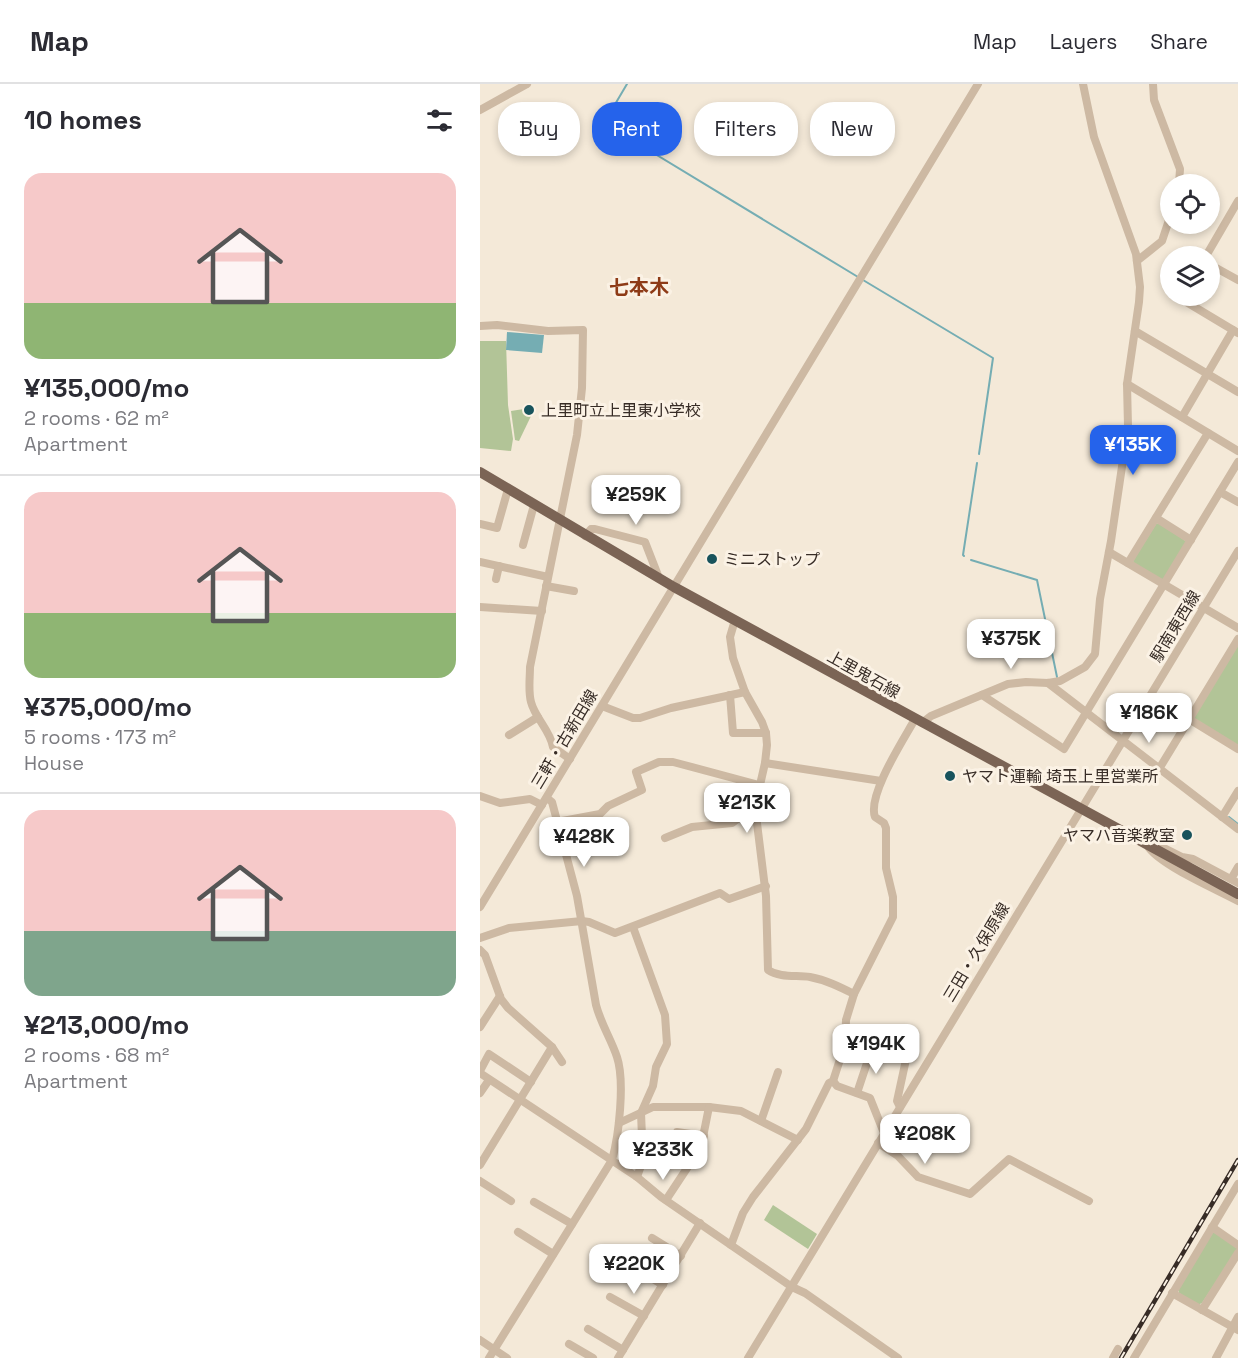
<!DOCTYPE html>
<html lang="en">
<head>
<meta charset="utf-8">
<style>
  :root { --surface:#fff; --page:#f7f7f7; --text:#2b2b33; --muted:#7c7c81; --line:#e1e1e2; --accent:#2563eb }
  body { margin:0; font-family:"Space Grotesk","Noto Sans JP",sans-serif; background:var(--page); color:var(--text); height:100vh; display:flex; flex-direction:column; font-size:22px; white-space:nowrap }
  * { box-sizing:border-box; margin:0 }
  p { font-size:20px; color:var(--muted) }
  .icon { flex:none; width:33px; height:33px; fill:none; stroke:currentColor; stroke-width:2; stroke-linecap:round; stroke-linejoin:round }
  .map { position:relative; flex:1; overflow:hidden }
  .drawer { display:flex; flex-direction:column; background:var(--surface); width:480px }
  .drawer>* { flex:none }
  .hud { position:absolute; left:18px; top:18px; width:570px; height:54px; display:flex; gap:12px }
  .tools { position:absolute; left:680px; top:90px; display:grid; gap:12px }
  .tools a { display:grid; place-items:center; width:60px; height:60px; border-radius:50%; background:var(--surface); box-shadow:0 3px 9px #0003; font-size:30px }
  .price { position:absolute; translate:-50% -51px; padding:0 14px; border-radius:12px; background:#fff; color:#222; font-size:20px; line-height:39px; filter:drop-shadow(0 2px 3px #0008) }
  .price::after { content:''; position:absolute; left:50%; top:36px; width:18px; height:14px; margin-left:-9px; background:inherit; clip-path:polygon(0 0,100% 0,50% 100%) }
  .price.selected { background:var(--accent); color:#fff }
  ul { padding:0; list-style:none }
  li { display:grid; align-content:center; gap:12px; height:318px; padding:0 24px }
  li+li { border-top:2px solid var(--line) }
  li span { display:grid; place-items:center; height:186px; border-radius:18px; color:#555 }
  li>.icon { margin-inline-start:auto }
  span .icon { width:108px; height:108px; fill:#fffc; stroke-width:1 }
  li b { font-size:26px }
  h2 { display:flex; justify-content:space-between; align-items:center; height:72px; padding:0 24px; font-size:26px }
  .tag { padding:0 21px; border-radius:24px; background:var(--surface); box-shadow:0 3px 9px #0003; font-size:21px; line-height:54px }
  .tag.selected { background:var(--accent); color:#fff }
  header { display:flex; align-items:center; gap:36px; box-sizing:border-box; height:84px; padding:0 30px; background:var(--surface); border-bottom:2px solid var(--line) }
  header strong { font-size:28px }
  nav { display:flex; gap:33px; margin-inline-start:auto; font-size:21px }
  main { display:flex; flex:1; min-height:0 }
  .map>svg:first-child { display:block }
  .green { fill:#b2c497 }
  .water { fill:#75adb3 }
  .lines { fill:none; stroke-linecap:round; stroke-linejoin:round }
  .stream { stroke:#75adb3; stroke-width:2 }
  .minor { stroke:#cdb9a3; stroke-width:8 }
  .major { stroke:#7b6455; stroke-width:10 }
  .rail-casing { stroke:#372c26; stroke-width:4.5 }
  .rail { stroke:#fbf2e5; stroke-width:2; stroke-dasharray:7; stroke-linecap:butt }
  .poi-dot { fill:#18535c; stroke:#fbf2e5; stroke-width:2 }
  .labels { text-anchor:middle; stroke-width:6; stroke-linejoin:round; paint-order:stroke }
  .poi-label { font-size:16px; fill:#372c26; stroke:#fbf2e5; text-anchor:start }
  .street-label { font-size:16px; fill:#372c26; stroke:#fbf2e5 }
  .quarter-label { font-size:20px; font-weight:bold; fill:#8e3b17; stroke:#fbf2e5 }
</style>
</head>
<body>
<header>
<strong>Map</strong>
<nav><a>Map</a><a>Layers</a><a>Share</a></nav>
</header>
<main>
<section class="drawer">
<h2>10 homes<svg class="icon" aria-label="filters" viewBox="0 0 24 24"><path d="M4 7h16M4 17h16"/><circle cx="9" cy="7" r="2"/><circle cx="15" cy="17" r="2"/></svg></h2>
<ul>
<li><span style="background:linear-gradient(#f6c9c9 70%,#8fb573 0)"><svg class="icon" aria-label="home" viewBox="0 0 24 24"><path d="M3 11l9-7 9 7M6 9v11h12V9"/></svg></span><div><b>¥135,000/mo</b><p>2 rooms · 62 m²</p><p>Apartment</p></div></li>
<li><span style="background:linear-gradient(#f6c9c9 65%,#8fb573 0)"><svg class="icon" aria-label="home" viewBox="0 0 24 24"><path d="M3 11l9-7 9 7M6 9v11h12V9"/></svg></span><div><b>¥375,000/mo</b><p>5 rooms · 173 m²</p><p>House</p></div></li>
<li><span style="background:linear-gradient(#f6c9c9 65%,#7fa58c 0)"><svg class="icon" aria-label="home" viewBox="0 0 24 24"><path d="M3 11l9-7 9 7M6 9v11h12V9"/></svg></span><div><b>¥213,000/mo</b><p>2 rooms · 68 m²</p><p>Apartment</p></div></li>
</ul>
</section>
<div class="map">
<svg width="758" height="1274" viewBox="0 0 758 1274">
  <rect width="100%" height="100%" fill="#f4e9d8"/>
  <!-- green -->
  <g class="green">
    <polygon points="0,257 26,257 28,321 33,355 31,367 0,364"/>
    <polygon points="50,324 51,332 39,357 35,356 31,327"/>
    <polygon points="679,439 707,458 684,495 681,496 654,480 653,477 676,440"/>
    <polygon points="758,561 758,662 715,636 714,633"/>
    <polygon points="293,1121 337,1150 328,1165 284,1136"/>
    <polygon points="735,1148 757,1162 757,1166 722,1219 718,1221 699,1209 698,1205 731,1149"/>
  </g>
  <!-- water -->
  <polygon class="water" points="27,248 64,251 62,269 26,266"/>
  <g class="lines">
    <!-- stream -->
    <g class="stream">
      <polyline points="147,0 124,39 378,193"/>
      <polyline points="383,196 513,274 499,370"/>
      <polyline points="484,472 483,471 497,379"/>
      <polyline points="491,476 557,496 577,593"/>
      <polyline points="749,733 758,740"/>
    </g>
    <!-- minor -->
    <g class="minor">
      <polyline points="673,0 674,16 700,85 699,100"/>
      <polyline points="0,26 47,0"/>
      <polyline points="726,172 758,117"/>
      <polyline points="657,177 682,157 690,133"/>
      <polyline points="729,180 758,196"/>
      <polyline points="705,212 703,216 758,249"/>
      <path d="M0 242 17 241 68 247 103 246 102 304 97 351 50 583C50 594 48 607 51 618 55 634 70 646 73 663L90 675"/>
      <polyline points="655,247 758,308"/>
      <polyline points="647,300 758,367"/>
      <polyline points="702,333 753,246"/>
      <polyline points="740,408 758,418"/>
      <polyline points="676,434 711,456"/>
      <polyline points="0,440 17,444 28,405"/>
      <polyline points="105,452 111,445 115,445 165,458 179,494"/>
      <polyline points="43,461 54,421"/>
      <polyline points="629,468 758,544"/>
      <polyline points="0,478 68,493"/>
      <polyline points="648,479 728,349"/>
      <polyline points="16,495 19,482"/>
      <polyline points="66,502 94,507"/>
      <polyline points="0,523 62,527"/>
      <path d="M255 536 250 553 253 574 265 608 282 638 286 649 287 661 285 679 275 723 286 812 288 886C300 894 316 891 330 893 346 896 360 903 374 910"/>
      <polyline points="568,599 758,745"/>
      <polyline points="250,611 253,649 286,649"/>
      <polyline points="502,611 584,665 758,378"/>
      <polyline points="122,622 153,634 160,634 191,624 265,608"/>
      <polyline points="709,635 758,665"/>
      <polyline points="442,639 451,632 528,600 546,598 568,599 580,597 605,583 615,570 620,515 631,457 648,342 647,300 659,218 660,203 656,170 614,53 603,0"/>
      <polyline points="29,651 58,633"/>
      <polyline points="285,679 401,697"/>
      <polyline points="679,685 758,555"/>
      <polyline points="0,712 20,719 50,715 62,721"/>
      <polyline points="742,733 758,707"/>
      <polyline points="77,738 120,730 128,722 162,706 156,688 179,678 193,678 279,701"/>
      <polyline points="185,754 212,743 252,739 270,725 275,723"/>
      <polyline points="678,761 702,773 713,775 758,799"/>
      <path d="M669 764C684 783 736 805 758 817"/>
      <polyline points="751,795 758,783"/>
      <polyline points="0,823 498,0"/>
      <polyline points="153,843 185,931 187,960 176,983 173,1002 161,1029 163,1076 157,1093"/>
      <polyline points="0,854 29,844 102,837 109,838 135,849 240,809 249,815 286,802"/>
      <polyline points="0,866 5,871 21,915 28,924 72,963 82,978"/>
      <polyline points="0,943 20,912"/>
      <polyline points="0,987 9,970 51,998"/>
      <polyline points="0,989 157,1093 181,1113 312,1203 325,1209 418,1274"/>
      <polyline points="353,997 357,1002 390,1014 404,1049"/>
      <polyline points="0,1009 9,996"/>
      <polyline points="377,1009 392,964"/>
      <polyline points="420,1023 417,1017 427,971"/>
      <polyline points="281,1037 298,988"/>
      <polyline points="139,1039 173,1023 229,1023 261,1027 318,1056"/>
      <polyline points="197,1048 224,1052"/>
      <polyline points="398,1059 418,1072 438,1093 490,1110 529,1075 609,1117"/>
      <polyline points="0,1081 72,963"/>
      <polyline points="0,1097 31,1117"/>
      <polyline points="186,1116 221,1063 229,1023"/>
      <polyline points="54,1118 92,1140"/>
      <polyline points="732,1143 758,1161"/>
      <polyline points="38,1148 73,1170"/>
      <polyline points="172,1154 201,1172"/>
      <path d="M251 1161 263 1129 273 1113 326 1045 349 999 353 997 365 960 366 936 374 910 413 833V813L406 784V744L404 739 395 733C387 711 424 655 435 635"/>
      <polyline points="152,1182 183,1201"/>
      <polyline points="692,1209 758,1246"/>
      <polyline points="130,1213 164,1232"/>
      <polyline points="722,1226 758,1169"/>
      <polyline points="108,1245 143,1266"/>
      <polyline points="0,1256 27,1274"/>
      <polyline points="89,1260 113,1274"/>
      <path d="M9 1274 132 1076C139 1052 145 997 137 973 131 955 121 940 116 921L97 812 72 718 67 714"/>
      <polyline points="138,1274 220,1139"/>
      <polyline points="268,1274 758,467"/>
      <polyline points="633,1274 638,1265"/>
      <polyline points="654,1274 758,1100"/>
      <polyline points="736,1274 758,1233"/>
    </g>
    <!-- major -->
    <polyline class="major" points="0,388 194,503 758,810"/>
    <!-- rail casing -->
    <g class="rail-casing">
      <polyline id="rail" points="641,1274 758,1076"/>
    </g>
    <!-- rail -->
    <use href="#rail" class="rail"/>
  </g>
  <!-- markers -->
  <g class="poi-dot">
    <circle cx="49" cy="326" r="6"/>
    <circle cx="232" cy="475" r="6"/>
    <circle cx="470" cy="692" r="6"/>
    <circle cx="707" cy="751" r="6"/>
  </g>
  <g class="labels">
    <!-- poi labels -->
    <g class="poi-label">
      <text x="61" y="332">上里町立上里東小学校</text>
      <text x="244" y="481">ミニストップ</text>
      <text x="482" y="698">ヤマト運輸 埼玉上里営業所</text>
      <text x="695" y="757" text-anchor="end">ヤマハ音楽教室</text>
    </g>
    <!-- street labels -->
    <g class="street-label">
      <text transform="translate(695 542) rotate(-59)" y="6">駅南東西線</text>
      <text transform="translate(384 590) rotate(29)" y="6">上里鬼石線</text>
      <text transform="translate(84 655) rotate(-59)" y="6">三軒・古新田線</text>
      <text transform="translate(496 868) rotate(-59)" y="6">三田・久保原線</text>
    </g>
    <!-- quarter labels -->
    <g class="quarter-label">
      <text x="159" y="210">七本木</text>
    </g>
  </g>
</svg>
<div class="tools">
<a><svg class="icon" aria-label="locate" viewBox="0 0 24 24"><circle cx="12" cy="12" r="6"/><path d="M12 2v4M12 18v4M2 12h4M18 12h4"/></svg></a>
<a><svg class="icon" aria-label="layers" viewBox="0 0 24 24"><path d="M12 4l9 5-9 5-9-5zM3 14l9 5 9-5"/></svg></a>
</div>
<b class="price selected" style="left:653px;top:392px">¥135K</b>
<b class="price" style="left:156px;top:442px">¥259K</b>
<b class="price" style="left:531px;top:586px">¥375K</b>
<b class="price" style="left:669px;top:660px">¥186K</b>
<b class="price" style="left:267px;top:750px">¥213K</b>
<b class="price" style="left:104px;top:784px">¥428K</b>
<b class="price" style="left:396px;top:991px">¥194K</b>
<b class="price" style="left:445px;top:1081px">¥208K</b>
<b class="price" style="left:183px;top:1097px">¥233K</b>
<b class="price" style="left:154px;top:1211px">¥220K</b>
<div class="hud">
<a class="tag">Buy</a>
<a class="tag selected">Rent</a>
<a class="tag">Filters</a>
<a class="tag">New</a>
</div>
</div>
</main>
</body>
</html>
